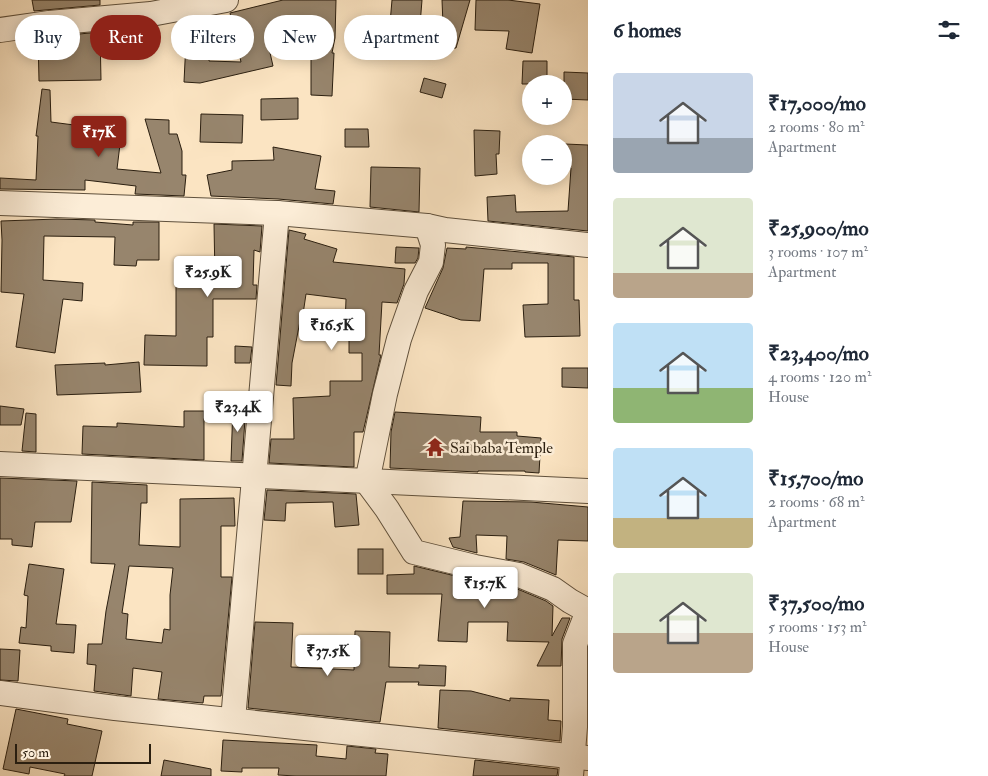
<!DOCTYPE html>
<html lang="en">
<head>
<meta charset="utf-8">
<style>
  :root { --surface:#fff; --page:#f2f2f3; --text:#1f2937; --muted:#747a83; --accent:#8f2418 }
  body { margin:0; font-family:"IM FELL Double Pica",serif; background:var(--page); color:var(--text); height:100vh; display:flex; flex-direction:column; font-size:19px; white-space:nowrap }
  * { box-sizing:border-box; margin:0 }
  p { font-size:16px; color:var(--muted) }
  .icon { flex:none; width:28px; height:28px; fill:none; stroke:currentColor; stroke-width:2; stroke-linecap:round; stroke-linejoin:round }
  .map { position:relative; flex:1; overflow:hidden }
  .sheet { display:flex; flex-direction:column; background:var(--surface); width:400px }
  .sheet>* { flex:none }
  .hud { position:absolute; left:15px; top:15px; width:475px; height:45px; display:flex; gap:10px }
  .buttons { position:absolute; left:522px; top:75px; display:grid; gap:10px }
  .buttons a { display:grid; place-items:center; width:50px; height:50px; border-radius:50%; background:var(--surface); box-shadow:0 2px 12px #0003; font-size:25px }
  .scale { position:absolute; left:15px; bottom:12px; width:136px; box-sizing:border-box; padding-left:5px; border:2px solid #2b1f10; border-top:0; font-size:14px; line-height:18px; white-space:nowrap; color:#2b1f10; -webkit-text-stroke:4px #fcedd7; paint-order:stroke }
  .price { position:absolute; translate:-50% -42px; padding:0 11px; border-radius:5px; background:#fff; color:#222; font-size:16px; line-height:32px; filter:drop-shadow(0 1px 2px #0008) }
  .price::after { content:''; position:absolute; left:50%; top:30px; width:15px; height:11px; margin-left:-8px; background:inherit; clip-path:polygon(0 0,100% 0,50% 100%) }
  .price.active { background:var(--accent); color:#fff }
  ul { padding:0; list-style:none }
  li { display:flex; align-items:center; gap:15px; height:125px; padding:0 25px }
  li span { display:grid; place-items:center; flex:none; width:140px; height:100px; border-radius:5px; color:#555 }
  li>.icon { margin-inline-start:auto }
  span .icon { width:60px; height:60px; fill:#fffc; stroke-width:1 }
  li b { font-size:21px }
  h2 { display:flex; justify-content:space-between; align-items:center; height:60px; padding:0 25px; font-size:21px }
  .pill { padding:0 18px; border-radius:22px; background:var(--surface); box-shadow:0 2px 12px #0003; font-size:18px; line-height:45px }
  .pill.active { background:var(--accent); color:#fff }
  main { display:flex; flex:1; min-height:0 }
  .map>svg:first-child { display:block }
  .building { fill:#97856d; stroke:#2b1f10; fill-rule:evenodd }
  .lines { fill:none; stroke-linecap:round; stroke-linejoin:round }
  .minor-casing { stroke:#5f503c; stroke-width:26 }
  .minor { stroke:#fcedd7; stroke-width:24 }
  .labels { text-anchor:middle; stroke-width:5; stroke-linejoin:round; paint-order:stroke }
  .poi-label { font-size:16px; fill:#2b1f10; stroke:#fcedd7; text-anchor:start }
</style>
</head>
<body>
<main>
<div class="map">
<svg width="588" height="776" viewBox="0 0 588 776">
  <rect width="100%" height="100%" fill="#fbe4c2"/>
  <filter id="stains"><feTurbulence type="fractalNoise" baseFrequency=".004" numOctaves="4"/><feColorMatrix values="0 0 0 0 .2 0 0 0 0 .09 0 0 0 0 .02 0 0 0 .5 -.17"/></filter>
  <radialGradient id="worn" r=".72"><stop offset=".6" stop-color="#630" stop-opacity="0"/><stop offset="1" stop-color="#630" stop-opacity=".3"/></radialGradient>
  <!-- building -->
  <g class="building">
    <polygon points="32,0 100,0 100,5 34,11"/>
    <polygon points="283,0 336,0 335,38 332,53 334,53 332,96 311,95 311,24 266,35 273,66 200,83 184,82 187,21 211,17 209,61 241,62 230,13"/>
    <polygon points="392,0 422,0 418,50 388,47"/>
    <polygon points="442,0 470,0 456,48 444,49"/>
    <polygon points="476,0 508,0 540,4 532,53 506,49 509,31 475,30"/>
    <polygon points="100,32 101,80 39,81 38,38"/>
    <polygon points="523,61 547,61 547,84 522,84"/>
    <polygon points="564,72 588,73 588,100 564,99"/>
    <polygon points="424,78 446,84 442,98 420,92"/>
    <polygon points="42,89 50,90 51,122 97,128 96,133 121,136 117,169 161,173 145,119 169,120 169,134 177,134 182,151 182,175 186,175 184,196 135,194 136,186 85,180 85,190 0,189 0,178 36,180 38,136 36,136"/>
    <polygon points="298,98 298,119 261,120 261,99"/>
    <polygon points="201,114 243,115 242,143 200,142"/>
    <polygon points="345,129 368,129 369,147 345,147"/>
    <polygon points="474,130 500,131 499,154 496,154 497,174 475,176"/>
    <polygon points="565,144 588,145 588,231 488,221 487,197 515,195 516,212 568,211 571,168 564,168"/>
    <polygon points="273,147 321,156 315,189 335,191 333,204 278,199 211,196 207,175 232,170 232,161 274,160"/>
    <polygon points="371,167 420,168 419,212 370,207"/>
    <polygon points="57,219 95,220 95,222 133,225 133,222 159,222 159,260 137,260 136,266 114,265 115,237 44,236 43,280 83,283 82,301 63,299 55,353 16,347 24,294 1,292 2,240 1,221"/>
    <polygon points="214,224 262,226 260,252 254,250 253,285 257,285 256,299 213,299 213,337 207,337 207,366 144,365 145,335 176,336 176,278 215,278"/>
    <polygon points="289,230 306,234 304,239 337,249 333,262 405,269 404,284 397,303 382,302 379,355 381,355 363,432 354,432 354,467 269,463 271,439 294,439 293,398 330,396 330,381 362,381 362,353 349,353 349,326 345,326 346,299 306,294 302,321 300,321 292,363 291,386 276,385"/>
    <polygon points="396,247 419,248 418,258 415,263 395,263"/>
    <polygon points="466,247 574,257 574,300 579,300 580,336 525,337 523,305 548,304 548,263 512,263 512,269 484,269 480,321 461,320 425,308 443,268 447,248 466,249"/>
    <polygon points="235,346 252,347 250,363 235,363"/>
    <polygon points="139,362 141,392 57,395 55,365 105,363 105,365"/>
    <polygon points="562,368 588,368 588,388 562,387"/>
    <polygon points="0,406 24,409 21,425 0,425"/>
    <polygon points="233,406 246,406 242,461 231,461"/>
    <polygon points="184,411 204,411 204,460 82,454 83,426 117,427 117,423 184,427"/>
    <polygon points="395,412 481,417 480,432 517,432 517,436 541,438 539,473 525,472 525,471 478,471 478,472 390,468 391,432"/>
    <polygon points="26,413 36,414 36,452 22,451"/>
    <polygon points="0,478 77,481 71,522 35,522 32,547 12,545 12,539 0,539"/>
    <path d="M92 482 147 485V503H141L139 545 180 547V499L234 498 235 526H221V577H232L221 696H204L203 703 158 699 162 672 133 668 131 696 94 691 96 665 87 664 88 644H102L106 611 115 564 91 563ZM129 566 173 568 170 595V630L164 629 162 643 126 639 128 614 122 613Z"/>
    <polygon points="267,490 356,494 359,525 335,527 333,502 286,503 285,521 264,520"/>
    <polygon points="463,501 531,502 588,507 588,541 558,540 556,575 524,562 506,559 507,536 476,535 477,553 453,547 449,538 460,537"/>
    <rect x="358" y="549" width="25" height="25"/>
    <polygon points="29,564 64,569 56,624 76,625 74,653 51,651 51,646 19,643 21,627 26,628 28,596 24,595"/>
    <polygon points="414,566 472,580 515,588 546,601 553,606 552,636 562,618 570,618 562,639 561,666 537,666 549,642 507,641 508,622 468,622 467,642 438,641 442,594 387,594 387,575 414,574"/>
    <polygon points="255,622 293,623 291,667 354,670 355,631 390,632 389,667 419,668 419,665 446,666 445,686 418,685 419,682 386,682 380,722 248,708"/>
    <polygon points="0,649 20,650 18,681 0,680"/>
    <polygon points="440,690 471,691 510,701 510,698 549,700 548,720 561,721 560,741 438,728"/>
    <polygon points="16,709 68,719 67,724 102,731 92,776 64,776 65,774 30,767 29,774 3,769"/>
    <polygon points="223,740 317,745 316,756 346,759 347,746 376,749 375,753 388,754 386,776 296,776 278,775 279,768 242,768 242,772 221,771"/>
    <polygon points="164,760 211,769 211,776 161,776"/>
    <polygon points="475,760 558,769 557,776 473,776"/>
  </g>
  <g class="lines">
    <!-- minor casing -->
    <g class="minor-casing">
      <g id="minor">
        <polyline points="0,30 49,23 151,14 226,0"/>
        <polyline points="0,203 277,213 427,226 445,230 588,245"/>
        <polyline points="427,226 433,245 431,262 416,291 399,339 385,394 367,482 387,509 414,552 475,567 519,575 553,589 570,601 588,611"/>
        <polyline points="0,464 588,491"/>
        <polyline points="0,693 115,708 588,758"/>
        <polyline points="233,720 277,213"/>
        <polyline points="571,776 575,727 575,644 588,611"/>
      </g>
    </g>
    <!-- minor -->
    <use href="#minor" class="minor"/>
  </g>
  <!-- icons -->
  <defs>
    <g id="temple-bare" transform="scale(1.5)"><path d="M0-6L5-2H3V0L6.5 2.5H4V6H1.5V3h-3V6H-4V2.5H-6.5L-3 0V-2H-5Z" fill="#8f2418" stroke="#fcedd7" stroke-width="2.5" paint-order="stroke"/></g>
  </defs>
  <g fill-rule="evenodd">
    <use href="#temple-bare" x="435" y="447"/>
  </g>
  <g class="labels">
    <!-- poi labels -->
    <g class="poi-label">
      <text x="450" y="453">Sai baba Temple</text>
    </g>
  </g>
  <rect width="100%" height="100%" filter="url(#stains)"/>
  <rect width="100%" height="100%" fill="url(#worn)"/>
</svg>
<div class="buttons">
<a>+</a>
<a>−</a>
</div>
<div class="scale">50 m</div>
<b class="price active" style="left:99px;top:158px">₹17K</b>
<b class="price" style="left:208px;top:298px">₹25.9K</b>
<b class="price" style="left:332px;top:351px">₹16.5K</b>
<b class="price" style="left:238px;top:433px">₹23.4K</b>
<b class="price" style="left:485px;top:609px">₹15.7K</b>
<b class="price" style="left:328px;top:677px">₹37.5K</b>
<div class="hud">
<a class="pill">Buy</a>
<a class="pill active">Rent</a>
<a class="pill">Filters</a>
<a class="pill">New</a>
<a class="pill">Apartment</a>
</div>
</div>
<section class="sheet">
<h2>6 homes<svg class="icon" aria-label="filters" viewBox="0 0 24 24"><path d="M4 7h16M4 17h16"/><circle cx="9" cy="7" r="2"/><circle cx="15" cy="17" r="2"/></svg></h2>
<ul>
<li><span style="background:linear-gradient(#c9d6e8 65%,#9aa5b1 0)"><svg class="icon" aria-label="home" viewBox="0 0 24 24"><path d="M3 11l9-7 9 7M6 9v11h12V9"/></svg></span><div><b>₹17,000/mo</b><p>2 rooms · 80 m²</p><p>Apartment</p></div></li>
<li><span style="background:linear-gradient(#dfe7d0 75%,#b9a48a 0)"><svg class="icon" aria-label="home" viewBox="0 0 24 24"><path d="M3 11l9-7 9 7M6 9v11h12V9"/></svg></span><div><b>₹25,900/mo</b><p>3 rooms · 107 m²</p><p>Apartment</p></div></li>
<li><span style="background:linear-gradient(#bfe0f5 65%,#8fb573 0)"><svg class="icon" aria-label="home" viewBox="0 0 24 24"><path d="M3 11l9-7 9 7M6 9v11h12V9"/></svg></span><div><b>₹23,400/mo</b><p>4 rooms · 120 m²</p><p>House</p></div></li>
<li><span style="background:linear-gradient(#bfe0f5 70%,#c2b280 0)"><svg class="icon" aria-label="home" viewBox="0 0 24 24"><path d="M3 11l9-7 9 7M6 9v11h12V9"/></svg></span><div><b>₹15,700/mo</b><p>2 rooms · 68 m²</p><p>Apartment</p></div></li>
<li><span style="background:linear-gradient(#dfe7d0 60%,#b9a48a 0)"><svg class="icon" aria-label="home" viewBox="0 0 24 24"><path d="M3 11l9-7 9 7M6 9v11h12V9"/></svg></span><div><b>₹37,500/mo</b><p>5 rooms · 153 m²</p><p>House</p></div></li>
</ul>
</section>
</main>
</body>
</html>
